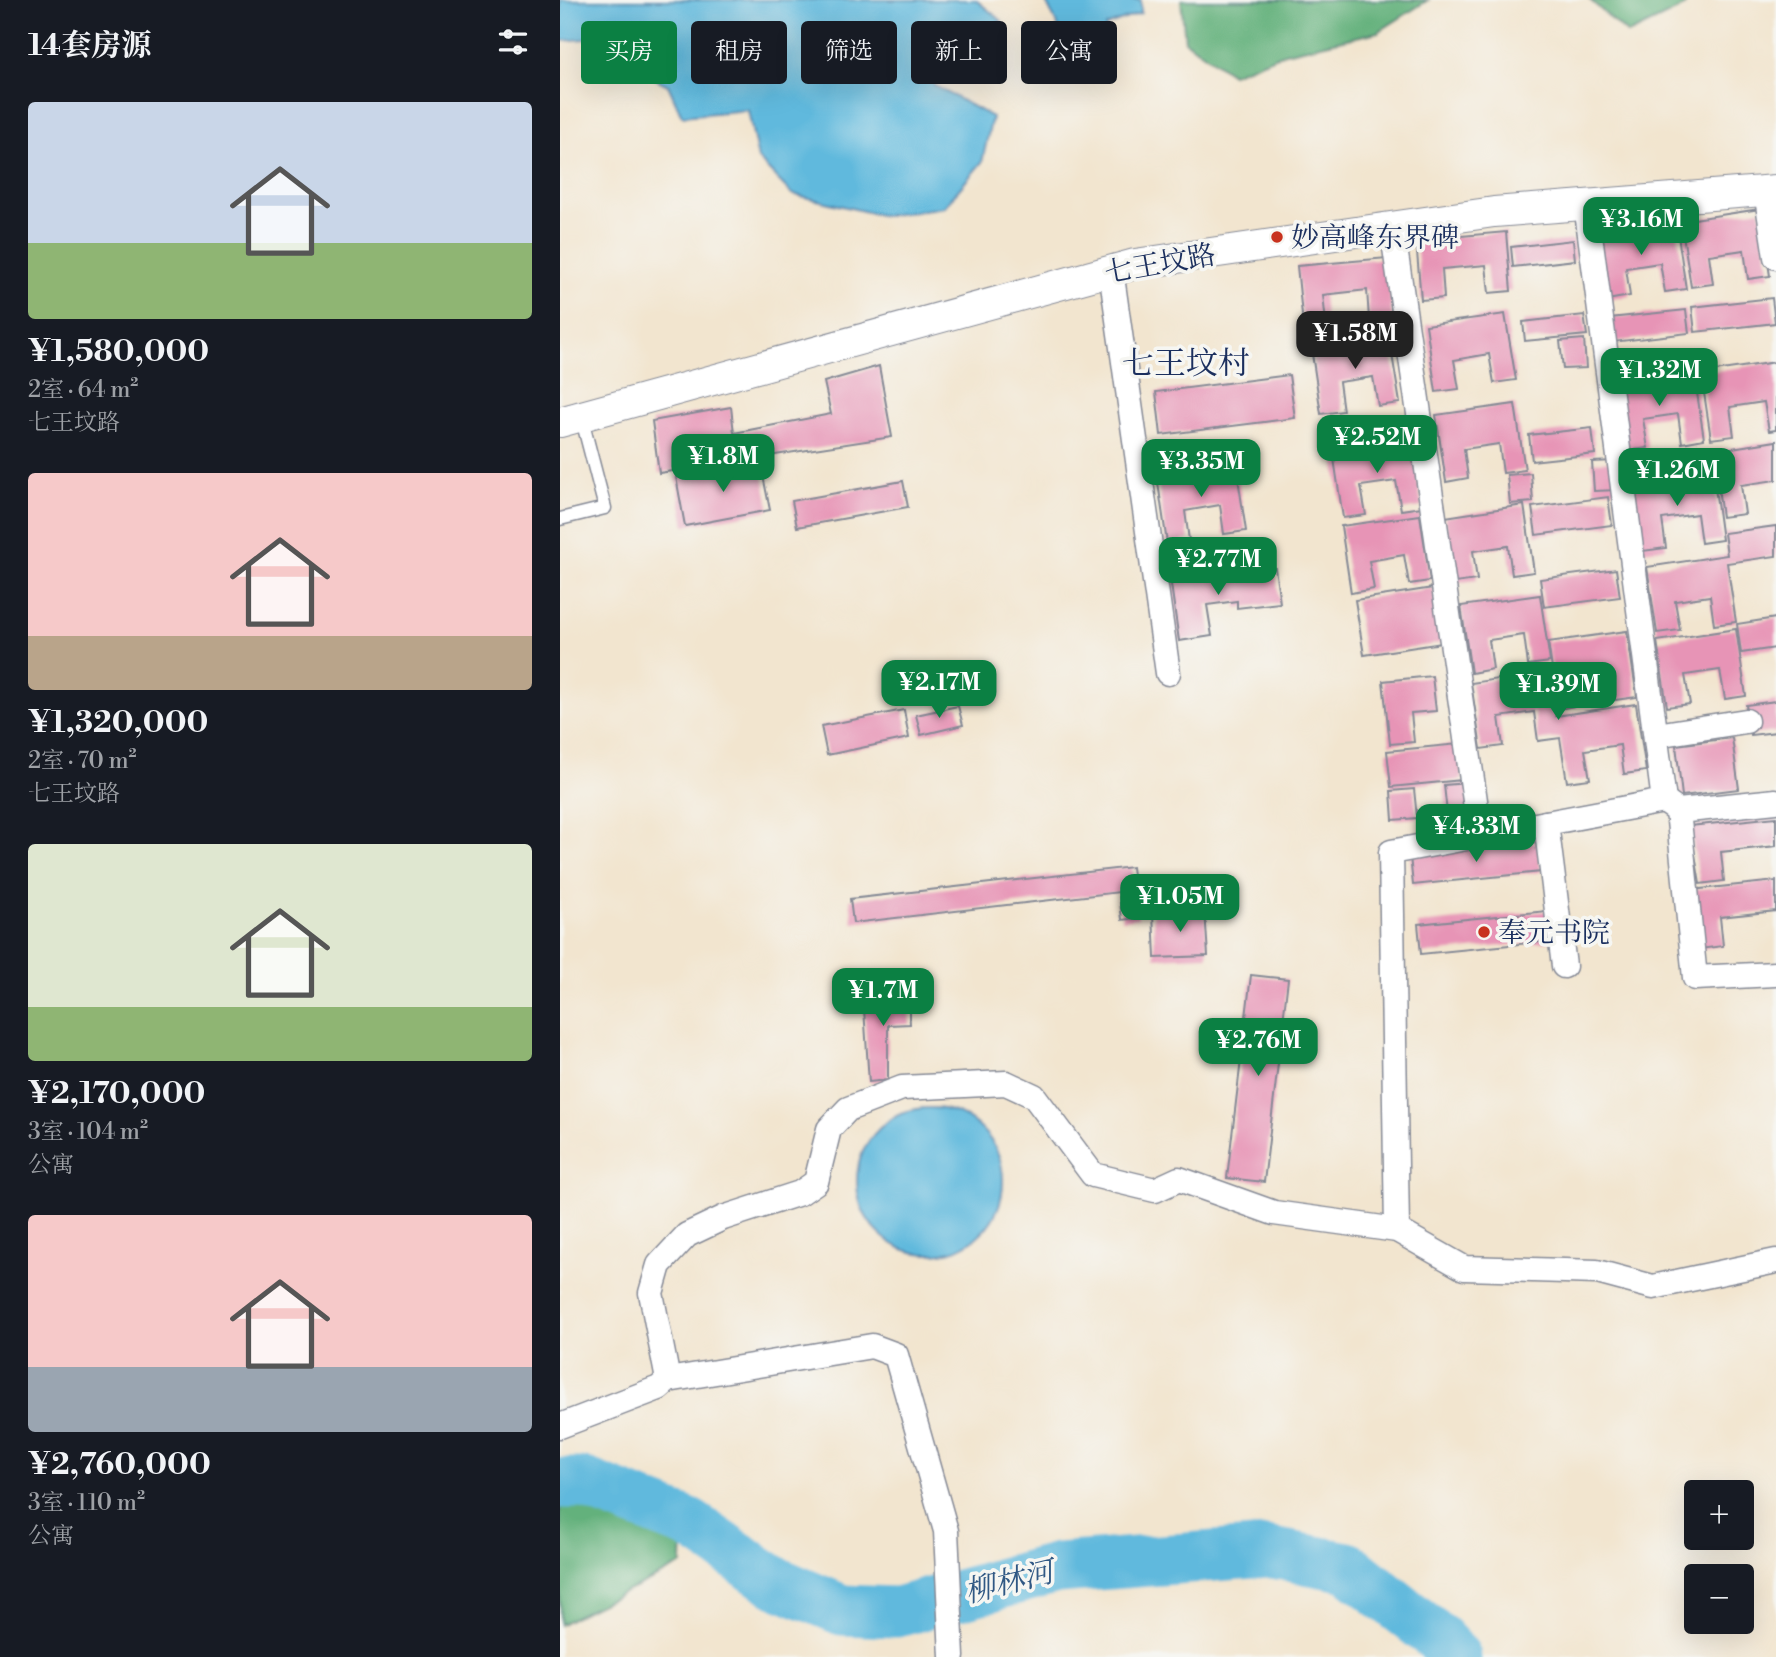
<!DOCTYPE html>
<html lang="zh">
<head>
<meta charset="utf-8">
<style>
  :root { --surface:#171b24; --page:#242831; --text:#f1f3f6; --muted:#9ea1a6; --accent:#0b8043 }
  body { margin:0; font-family:"Libre Bodoni","Noto Serif SC",serif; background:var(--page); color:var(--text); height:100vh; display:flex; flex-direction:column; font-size:26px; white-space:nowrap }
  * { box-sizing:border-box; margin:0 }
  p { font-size:23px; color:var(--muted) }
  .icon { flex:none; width:38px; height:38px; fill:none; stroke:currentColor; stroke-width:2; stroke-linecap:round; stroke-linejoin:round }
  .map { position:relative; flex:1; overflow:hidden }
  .side { display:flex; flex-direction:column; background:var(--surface); width:560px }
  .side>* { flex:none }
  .guide { position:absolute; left:21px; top:21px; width:665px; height:63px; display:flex; gap:14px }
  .controls { position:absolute; left:1124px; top:1480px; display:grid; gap:14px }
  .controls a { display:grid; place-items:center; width:70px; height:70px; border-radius:7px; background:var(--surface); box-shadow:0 7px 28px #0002; font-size:35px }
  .price { position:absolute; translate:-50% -60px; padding:0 16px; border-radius:14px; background:var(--accent); color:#fff; font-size:23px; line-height:46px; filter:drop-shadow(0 2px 4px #0008) }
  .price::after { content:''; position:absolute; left:50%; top:42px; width:21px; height:16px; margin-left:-10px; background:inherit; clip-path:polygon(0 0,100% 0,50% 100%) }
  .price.on { background:#222; color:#fff }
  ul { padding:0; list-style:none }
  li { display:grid; align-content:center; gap:14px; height:371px; padding:0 28px }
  li span { display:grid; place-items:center; height:217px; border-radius:7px; color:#555 }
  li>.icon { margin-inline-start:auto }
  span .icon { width:126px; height:126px; fill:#fffc; stroke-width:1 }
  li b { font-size:30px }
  h2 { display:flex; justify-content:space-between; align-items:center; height:84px; padding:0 28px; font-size:30px }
  .chip { padding:0 24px; border-radius:7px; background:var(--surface); box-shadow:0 7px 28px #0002; font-size:24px; line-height:63px }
  .chip.on { background:var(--accent); color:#fff }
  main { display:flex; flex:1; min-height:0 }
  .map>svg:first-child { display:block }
  .forest { fill:#63b17b; stroke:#3f706c; stroke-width:2 }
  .water { fill:#60b9dd; stroke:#3e749e; stroke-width:2 }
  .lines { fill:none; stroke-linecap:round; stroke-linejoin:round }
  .river { stroke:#60b9dd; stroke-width:51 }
  .building { fill:#e794b6 }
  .service-casing { stroke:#868a96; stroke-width:15 }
  .minor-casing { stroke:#868a96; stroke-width:27 }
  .tertiary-casing { stroke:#868a96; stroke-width:32 }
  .service { stroke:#fff; stroke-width:12 }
  .minor { stroke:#fff; stroke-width:24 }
  .tertiary { stroke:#fff; stroke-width:30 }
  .poi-dot { fill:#c8321e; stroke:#f6f6f2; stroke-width:2.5 }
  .labels { text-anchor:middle; stroke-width:7; stroke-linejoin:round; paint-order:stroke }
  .poi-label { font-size:28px; fill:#1b2f5e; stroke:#f6f6f2; text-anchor:start }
  .street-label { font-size:28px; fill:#1b2f5e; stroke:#f6f6f2 }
  .water-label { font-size:30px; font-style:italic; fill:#305884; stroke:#f6f6f2 }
  .quarter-label { font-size:32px; fill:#1b2f5e; stroke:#f6f6f2 }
</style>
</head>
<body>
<main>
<section class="side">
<h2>14套房源<svg class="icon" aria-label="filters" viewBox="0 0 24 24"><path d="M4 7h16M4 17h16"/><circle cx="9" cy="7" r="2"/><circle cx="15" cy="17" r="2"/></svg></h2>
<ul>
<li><span style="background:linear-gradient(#c9d6e8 65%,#8fb573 0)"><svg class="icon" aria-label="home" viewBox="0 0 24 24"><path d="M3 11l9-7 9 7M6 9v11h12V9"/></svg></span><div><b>¥1,580,000</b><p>2室 · 64 m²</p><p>七王坟路</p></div></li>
<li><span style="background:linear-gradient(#f6c9c9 75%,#b9a48a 0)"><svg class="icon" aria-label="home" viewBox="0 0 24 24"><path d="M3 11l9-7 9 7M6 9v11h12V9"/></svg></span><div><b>¥1,320,000</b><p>2室 · 70 m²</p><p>七王坟路</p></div></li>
<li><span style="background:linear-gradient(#dfe7d0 75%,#8fb573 0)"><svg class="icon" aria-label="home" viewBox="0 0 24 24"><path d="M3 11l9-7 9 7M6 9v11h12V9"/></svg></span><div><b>¥2,170,000</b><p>3室 · 104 m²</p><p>公寓</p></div></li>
<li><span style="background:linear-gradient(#f6c9c9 70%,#9aa5b1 0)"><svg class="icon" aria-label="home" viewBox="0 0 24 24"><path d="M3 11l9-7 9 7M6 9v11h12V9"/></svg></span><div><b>¥2,760,000</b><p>3室 · 110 m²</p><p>公寓</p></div></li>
</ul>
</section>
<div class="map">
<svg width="1216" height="1657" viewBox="0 0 1216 1657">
  <rect width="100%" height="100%" fill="#f6f6f2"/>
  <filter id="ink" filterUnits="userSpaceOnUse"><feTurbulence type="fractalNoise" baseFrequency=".0143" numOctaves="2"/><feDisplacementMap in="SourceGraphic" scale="14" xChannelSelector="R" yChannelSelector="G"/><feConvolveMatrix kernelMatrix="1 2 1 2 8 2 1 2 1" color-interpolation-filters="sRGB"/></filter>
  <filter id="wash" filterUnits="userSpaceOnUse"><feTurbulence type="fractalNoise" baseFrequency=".00686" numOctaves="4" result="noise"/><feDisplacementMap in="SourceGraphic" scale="28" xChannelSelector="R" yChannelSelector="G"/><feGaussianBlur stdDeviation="1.57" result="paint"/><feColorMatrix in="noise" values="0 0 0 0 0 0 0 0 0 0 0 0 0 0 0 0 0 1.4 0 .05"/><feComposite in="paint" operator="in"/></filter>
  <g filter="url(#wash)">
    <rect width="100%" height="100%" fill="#f2e5cf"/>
    <!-- forest -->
    <g class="forest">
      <polygon points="621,0 868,0 818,32 725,53 672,74 625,41"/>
      <polygon points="1030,0 1126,0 1124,7 1068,34"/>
      <path d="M0 1459 36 1469 123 1532 122 1564C82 1586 40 1602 0 1625Z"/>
    </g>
    <!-- water -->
    <g class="water">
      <path d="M0 0H416L442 21C414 37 386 47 360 65L375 86 432 117 422 162 384 207 324 216 232 194 198 159 188 110 122 116 108 85 68 65 51 37 0 41Z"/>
      <polygon points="485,0 581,0 581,13 546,26 540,59 516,62"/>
      <circle cx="370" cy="1181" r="73"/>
    </g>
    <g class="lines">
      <!-- river -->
      <polyline class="river" points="0,1483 25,1483 130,1524 214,1581 282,1610 337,1612 497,1568 707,1552 788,1567 878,1638 896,1657"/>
    </g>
    <g id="blocks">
      <!-- building -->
      <g class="building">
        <polygon points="1200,209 1210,276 1188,279 1184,250 1149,255 1153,284 1131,287 1121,221"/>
        <polygon points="1116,222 1126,289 1105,292 1100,263 1066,268 1070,296 1047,300 1037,234"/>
        <polygon points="946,232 951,291 929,293 926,265 882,269 884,298 861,300 856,240"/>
        <polygon points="1013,240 1015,260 953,267 951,247"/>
        <polygon points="827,258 832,317 809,319 807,290 763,295 766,323 743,325 737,266"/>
        <polygon points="1212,298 1215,323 1135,332 1132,307"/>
        <polygon points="1126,310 1129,333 1053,342 1050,318"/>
        <polygon points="945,314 956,380 934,383 929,354 894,360 899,389 876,392 866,325"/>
        <polygon points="1024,315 1027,335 965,341 963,322"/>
        <polygon points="829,336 840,403 818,406 813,377 779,382 783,411 761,414 751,347"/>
        <polygon points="1024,339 1026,368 1003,369 1000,341"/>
        <polygon points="1216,362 1216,430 1209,431 1204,402 1170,407 1174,436 1151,439 1141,373"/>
        <polygon points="319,366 332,437 99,473 92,421 171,407 174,433 271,414 264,382"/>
        <polygon points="1134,373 1144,439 1122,443 1118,414 1083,419 1088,448 1065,451 1055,385"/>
        <polygon points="729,375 735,418 601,435 596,392"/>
        <polygon points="955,404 965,470 943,473 939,444 904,449 908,478 886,482 876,415"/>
        <polygon points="1032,428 1035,454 972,461 969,435"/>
        <polygon points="852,440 862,507 841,510 836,481 801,486 806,515 783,518 773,452"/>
        <polygon points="1216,441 1216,480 1181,485 1185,514 1162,517 1153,451"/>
        <polygon points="200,461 210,510 125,526 116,477"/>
        <polygon points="1055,461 1058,490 1034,491 1032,462"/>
        <polygon points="676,465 686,531 664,534 660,505 625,511 629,540 607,543 597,476"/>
        <polygon points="971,473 973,502 950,504 947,475"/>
        <polygon points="1153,473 1162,540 1141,543 1137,514 1102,519 1106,548 1083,551 1074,485"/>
        <polygon points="343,481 348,507 237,527 232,501"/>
        <polygon points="1048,497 1052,525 976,535 972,507"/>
        <polygon points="964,505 974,572 952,575 948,546 913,551 917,580 895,583 885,517"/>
        <polygon points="860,515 870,581 849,584 844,555 809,561 814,589 791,593 781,526"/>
        <polygon points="1216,526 1216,556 1167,563 1176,622 1154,625 1150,596 1115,601 1120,630 1097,633 1087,567 1167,555 1164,533"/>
        <polygon points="715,568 720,603 677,608 677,601 647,605 652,636 619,641 610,577 676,569 678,573"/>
        <polygon points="1056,569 1060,597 984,607 980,579"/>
        <polygon points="873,588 882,643 804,655 795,600"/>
        <polygon points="980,595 990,662 968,665 964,635 929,640 933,669 911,673 901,606"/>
        <polygon points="1216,618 1216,648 1181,653 1177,624"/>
        <polygon points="1176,629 1186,696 1165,699 1160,670 1125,675 1130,704 1107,707 1097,641"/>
        <polygon points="1067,631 1077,697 1055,700 1051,671 1017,676 1021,705 998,709 988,642"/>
        <polygon points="990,671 996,716 1076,704 1086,771 1064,774 1060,745 1025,750 1030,779 1007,782 1000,738 978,741 974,712 939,717 943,746 921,749 911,683"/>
        <polygon points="872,676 876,711 851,713 854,742 830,744 823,681"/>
        <polygon points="1216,701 1216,732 1191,735 1186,705"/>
        <polygon points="398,706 403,725 361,735 356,715"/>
        <polygon points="344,710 349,738 267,755 261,726"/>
        <polygon points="1172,738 1179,789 1122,796 1116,745"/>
        <polygon points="899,744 902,780 831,787 827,751"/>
        <polygon points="908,783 910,812 887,813 884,785"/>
        <polygon points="854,789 857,818 833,820 831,791"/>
        <polygon points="1216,817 1216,846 1161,852 1164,881 1140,884 1130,826"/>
        <polygon points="978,842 981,872 853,885 850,856"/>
        <polygon points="572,867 578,918 562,920 559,892 293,923 290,899"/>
        <polygon points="1216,881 1216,911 1160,917 1163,946 1140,949 1131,890"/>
        <polygon points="645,910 648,956 595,958 593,913"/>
        <polygon points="987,911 990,941 861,954 858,924"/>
        <polygon points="691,975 728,979 704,1182 667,1178"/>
        <polygon points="348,991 350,1024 328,1025 328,1080 309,1082 303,994"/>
      </g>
    </g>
  </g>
  <g filter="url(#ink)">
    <use href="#blocks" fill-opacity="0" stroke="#868a96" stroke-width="2"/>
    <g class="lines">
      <!-- service casing -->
      <g class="service-casing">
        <polyline id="service" points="0,519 45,508 21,416"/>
      </g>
      <!-- minor casing -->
      <g class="minor-casing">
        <g id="minor">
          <polyline points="1206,191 1216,257"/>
          <polyline points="832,227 920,835"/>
          <polyline points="551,270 608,673"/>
          <polyline points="1096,735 1186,721"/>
          <polyline points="1104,801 1118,811 1135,978 1215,974"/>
          <polyline points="1118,811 1216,801"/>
          <polyline points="986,823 1004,966"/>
          <polyline points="837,1230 831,852 1104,801 1026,204"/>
          <polyline points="108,1380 91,1293 99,1265 127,1235 163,1218 240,1193 256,1182 269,1129 288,1109 342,1088 446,1083 474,1096 533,1175 595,1190 619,1179 714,1213 837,1230 904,1268 1037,1272 1093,1287 1216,1261"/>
          <polyline points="0,1426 99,1388 108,1380 312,1346 336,1355 386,1531 392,1657"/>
        </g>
      </g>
      <!-- tertiary casing -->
      <g class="tertiary-casing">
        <polyline id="tertiary" points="0,422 575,264 934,212 1216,190"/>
      </g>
      <!-- service -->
      <use href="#service" class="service"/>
      <!-- minor -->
      <use href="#minor" class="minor"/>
      <!-- tertiary -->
      <use href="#tertiary" class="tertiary"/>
    </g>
  </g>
  <!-- markers -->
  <g class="poi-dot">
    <circle cx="717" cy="237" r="7"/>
    <circle cx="924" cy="932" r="7"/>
  </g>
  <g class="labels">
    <!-- poi labels -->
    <g class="poi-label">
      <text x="731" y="247">妙高峰东界碑</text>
      <text x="938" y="942">奉元书院</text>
    </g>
    <!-- street labels -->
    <g class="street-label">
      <text transform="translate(600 263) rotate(-10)" y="10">七王坟路</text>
    </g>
    <!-- water labels -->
    <g class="water-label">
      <text transform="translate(449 1582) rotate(-14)" y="10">柳林河</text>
    </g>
    <!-- quarter labels -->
    <g class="quarter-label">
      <text x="626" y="374">七王坟村</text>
    </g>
  </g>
</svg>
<div class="controls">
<a>+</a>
<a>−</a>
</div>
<b class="price" style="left:1081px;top:257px">¥3.16M</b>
<b class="price on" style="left:795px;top:371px">¥1.58M</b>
<b class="price" style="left:1099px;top:408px">¥1.32M</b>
<b class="price" style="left:817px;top:475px">¥2.52M</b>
<b class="price" style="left:163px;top:494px">¥1.8M</b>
<b class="price" style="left:641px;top:499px">¥3.35M</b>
<b class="price" style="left:1117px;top:508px">¥1.26M</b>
<b class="price" style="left:658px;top:597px">¥2.77M</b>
<b class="price" style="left:379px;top:720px">¥2.17M</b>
<b class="price" style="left:998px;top:722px">¥1.39M</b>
<b class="price" style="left:916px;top:864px">¥4.33M</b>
<b class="price" style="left:620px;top:934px">¥1.05M</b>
<b class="price" style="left:323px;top:1028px">¥1.7M</b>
<b class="price" style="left:698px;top:1078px">¥2.76M</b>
<div class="guide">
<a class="chip on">买房</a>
<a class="chip">租房</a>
<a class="chip">筛选</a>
<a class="chip">新上</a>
<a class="chip">公寓</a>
</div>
</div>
</main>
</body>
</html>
